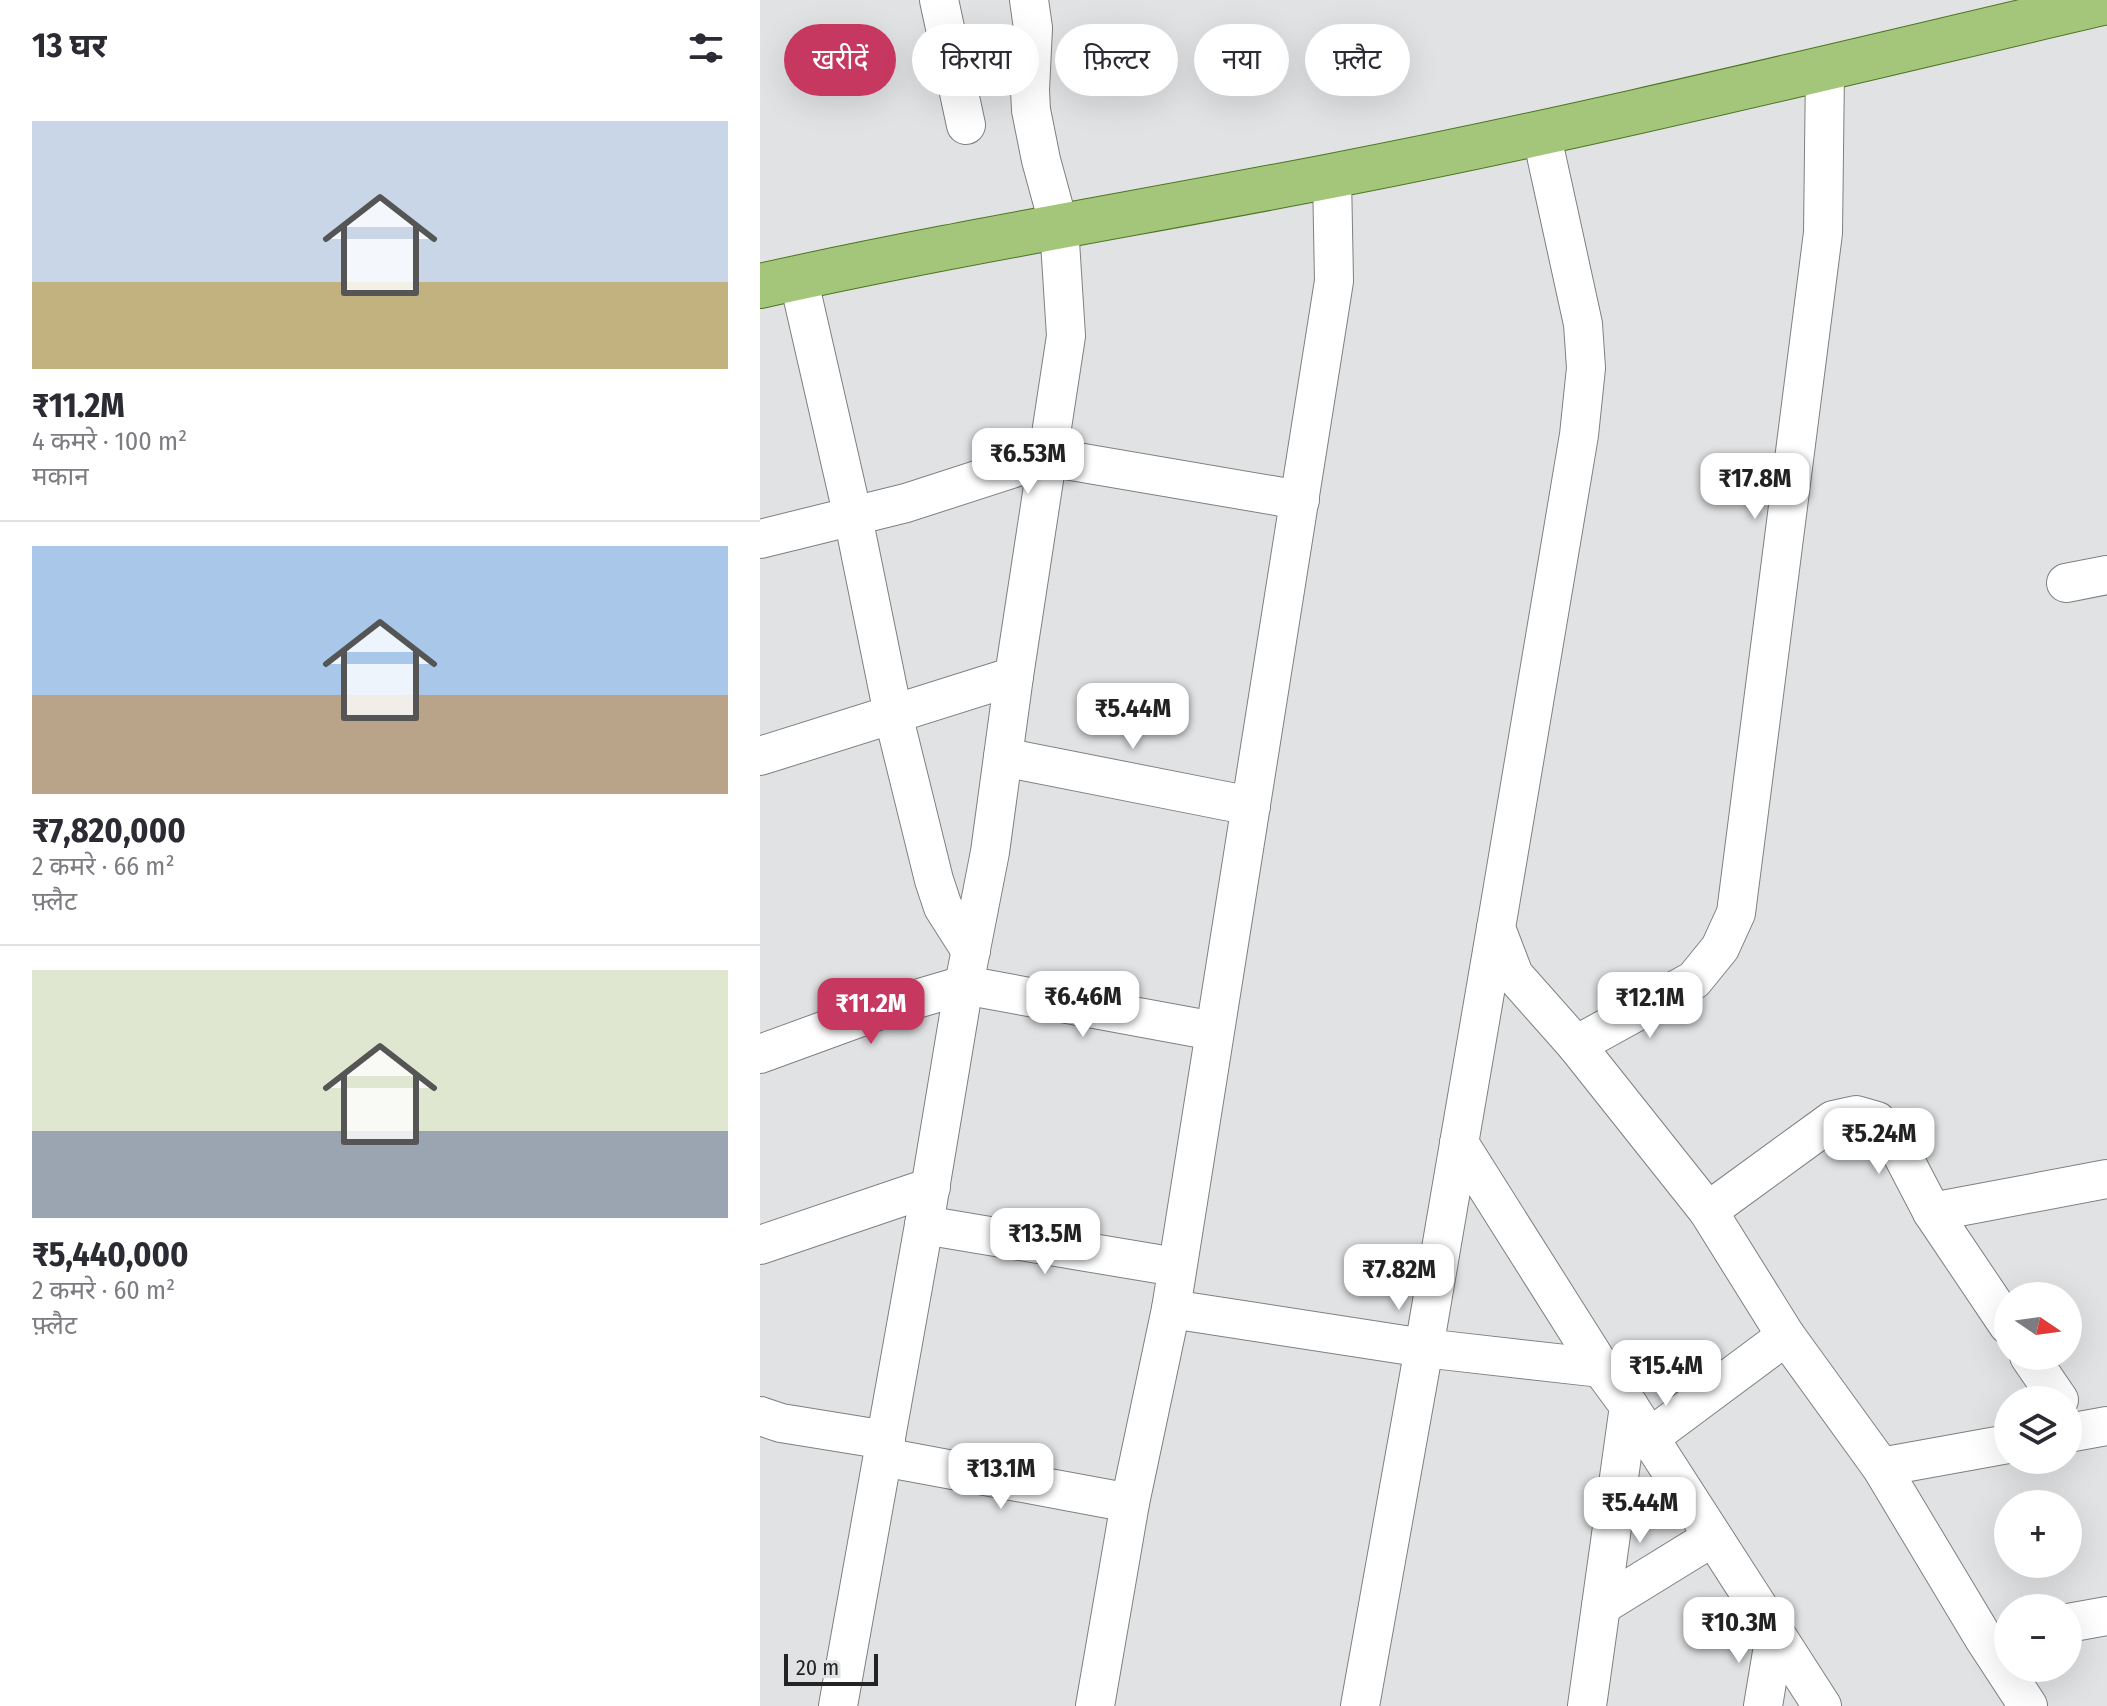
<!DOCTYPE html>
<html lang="hi">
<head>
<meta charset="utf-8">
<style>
  :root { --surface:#fff; --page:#f2f2f3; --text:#2b2b33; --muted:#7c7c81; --line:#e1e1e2; --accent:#c73861 }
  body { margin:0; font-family:"Fira Sans Condensed","Noto Sans Devanagari",sans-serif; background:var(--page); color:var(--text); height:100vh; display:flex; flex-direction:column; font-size:30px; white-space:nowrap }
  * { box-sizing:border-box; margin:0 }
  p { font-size:26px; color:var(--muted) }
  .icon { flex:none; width:44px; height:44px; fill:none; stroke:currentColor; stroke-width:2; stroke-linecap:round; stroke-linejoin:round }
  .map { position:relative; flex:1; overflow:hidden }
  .details { display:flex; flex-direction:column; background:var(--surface); width:760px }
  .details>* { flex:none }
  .hud { position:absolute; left:24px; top:24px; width:760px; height:72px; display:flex; gap:16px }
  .needle { width:52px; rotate:103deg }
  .controls { position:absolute; left:1234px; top:1282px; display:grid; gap:16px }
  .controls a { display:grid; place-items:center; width:88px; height:88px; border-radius:50%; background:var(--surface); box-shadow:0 8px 32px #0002; font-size:40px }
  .scale { position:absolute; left:24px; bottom:20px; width:94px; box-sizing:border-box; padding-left:8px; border:4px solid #242425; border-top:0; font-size:22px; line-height:28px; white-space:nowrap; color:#242425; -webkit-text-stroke:6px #e0e2e4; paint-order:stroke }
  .price { position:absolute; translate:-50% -68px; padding:0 18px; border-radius:16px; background:#fff; color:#222; font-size:26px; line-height:52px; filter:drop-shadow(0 2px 4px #0008) }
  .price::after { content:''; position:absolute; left:50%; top:48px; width:24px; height:18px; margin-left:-12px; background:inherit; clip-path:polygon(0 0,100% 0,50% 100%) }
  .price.selected { background:var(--accent); color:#fff }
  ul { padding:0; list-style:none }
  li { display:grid; align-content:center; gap:16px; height:424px; padding:0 32px }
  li+li { border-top:2px solid var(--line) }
  li span { display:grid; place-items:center; height:248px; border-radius:0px; color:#555 }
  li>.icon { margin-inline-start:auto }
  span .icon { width:144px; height:144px; fill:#fffc; stroke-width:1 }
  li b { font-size:34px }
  h2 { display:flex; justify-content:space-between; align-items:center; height:96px; padding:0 32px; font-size:34px }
  .chip { padding:0 28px; border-radius:36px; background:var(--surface); box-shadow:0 8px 32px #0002; font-size:28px; line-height:72px }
  .chip.selected { background:var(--accent); color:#fff }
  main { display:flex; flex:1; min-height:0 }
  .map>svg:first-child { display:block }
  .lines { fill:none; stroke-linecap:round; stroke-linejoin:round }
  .minor-casing { stroke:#7e8081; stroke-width:40 }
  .major-casing { stroke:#4f7522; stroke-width:46 }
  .minor { stroke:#fff; stroke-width:38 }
  .major { stroke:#a3c67a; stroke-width:44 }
</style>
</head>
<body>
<main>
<section class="details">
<h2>13 घर<svg class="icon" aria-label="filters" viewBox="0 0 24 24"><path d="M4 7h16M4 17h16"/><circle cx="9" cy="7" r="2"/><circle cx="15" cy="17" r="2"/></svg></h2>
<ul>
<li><span style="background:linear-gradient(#c9d6e8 65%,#c2b280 0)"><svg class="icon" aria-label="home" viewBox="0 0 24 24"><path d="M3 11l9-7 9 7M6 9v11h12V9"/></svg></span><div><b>₹11.2M</b><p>4 कमरे · 100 m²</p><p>मकान</p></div></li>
<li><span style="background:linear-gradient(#a9c7e8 60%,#b9a48a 0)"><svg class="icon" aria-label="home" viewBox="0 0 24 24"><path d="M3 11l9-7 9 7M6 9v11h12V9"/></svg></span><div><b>₹7,820,000</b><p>2 कमरे · 66 m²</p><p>फ़्लैट</p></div></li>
<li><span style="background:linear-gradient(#dfe7d0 65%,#9aa5b1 0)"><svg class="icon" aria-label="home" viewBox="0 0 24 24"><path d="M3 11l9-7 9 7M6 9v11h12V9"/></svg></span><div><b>₹5,440,000</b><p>2 कमरे · 60 m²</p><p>फ़्लैट</p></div></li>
</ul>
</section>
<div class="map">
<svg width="1347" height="1706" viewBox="0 0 1347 1706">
  <rect width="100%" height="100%" fill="#e0e2e4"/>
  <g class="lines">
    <!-- minor casing -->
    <g class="minor-casing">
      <g id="minor">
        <polyline points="179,0 206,125"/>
        <polyline points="781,132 823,324 826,368 819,435 736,928 754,975 816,1045 948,1211 1026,1336 1121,1467 1223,1637 1268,1706"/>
        <polyline points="38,277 93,517 133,714 174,880 183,907 211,951"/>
        <polyline points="0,539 146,503 288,457 540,500"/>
        <polyline points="1306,583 1347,575"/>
        <polyline points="0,756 254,676"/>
        <polyline points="243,757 491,806"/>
        <polyline points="816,1045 934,980 960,948 976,913 1063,233 1065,70"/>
        <polyline points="0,1054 126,1008 204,985 454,1031"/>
        <polyline points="699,1143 841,1368 869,1406 1062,1706"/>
        <polyline points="948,1211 1073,1120 1096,1115 1117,1121 1136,1143 1172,1212 1248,1325"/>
        <polyline points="1172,1212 1347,1179"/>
        <polyline points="164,1225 416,1267"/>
        <polyline points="0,1245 171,1187"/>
        <polyline points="411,1309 664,1348 841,1368"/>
        <polyline points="1269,1356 1299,1400"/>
        <polyline points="0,1416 21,1423 126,1440"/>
        <polyline points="1308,1433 1347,1426"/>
        <polyline points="889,1438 1026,1336"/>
        <polyline points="123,1457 370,1503"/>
        <polyline points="1121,1467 1248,1444"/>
        <polyline points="841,1606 953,1537"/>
        <polyline points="1308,1623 1347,1616"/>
        <polyline points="78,1706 164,1225 204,985 230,852 254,676 306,336 299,226 281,160 271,110 270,90 273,28 269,0"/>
        <polyline points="335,1706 370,1503 411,1309 574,281 572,176"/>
        <polyline points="600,1706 664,1348 736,928"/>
        <polyline points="827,1706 869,1406"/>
        <polyline points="1003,1706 1015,1634"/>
      </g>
    </g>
    <!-- major casing -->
    <g class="major-casing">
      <path id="major" d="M0 286C189 244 380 213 571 176 831 126 1089 62 1347 2"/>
    </g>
    <!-- minor -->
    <use href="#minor" class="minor"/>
    <!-- major -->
    <use href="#major" class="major"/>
  </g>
</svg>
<div class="controls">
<a><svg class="needle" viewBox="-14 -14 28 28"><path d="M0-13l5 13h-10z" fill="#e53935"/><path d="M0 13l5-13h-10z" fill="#7c7c81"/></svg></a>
<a><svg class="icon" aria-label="layers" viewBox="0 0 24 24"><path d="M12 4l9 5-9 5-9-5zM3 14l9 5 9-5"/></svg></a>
<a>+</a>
<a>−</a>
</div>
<div class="scale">20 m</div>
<b class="price" style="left:268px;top:496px">₹6.53M</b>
<b class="price" style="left:995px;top:521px">₹17.8M</b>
<b class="price" style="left:373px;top:751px">₹5.44M</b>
<b class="price" style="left:323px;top:1039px">₹6.46M</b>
<b class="price" style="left:890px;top:1040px">₹12.1M</b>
<b class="price selected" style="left:111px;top:1046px">₹11.2M</b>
<b class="price" style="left:1119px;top:1176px">₹5.24M</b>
<b class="price" style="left:285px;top:1276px">₹13.5M</b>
<b class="price" style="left:639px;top:1312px">₹7.82M</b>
<b class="price" style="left:906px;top:1408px">₹15.4M</b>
<b class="price" style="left:241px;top:1511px">₹13.1M</b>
<b class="price" style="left:880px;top:1545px">₹5.44M</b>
<b class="price" style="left:979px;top:1665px">₹10.3M</b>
<div class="hud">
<a class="chip selected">खरीदें</a>
<a class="chip">किराया</a>
<a class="chip">फ़िल्टर</a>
<a class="chip">नया</a>
<a class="chip">फ़्लैट</a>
</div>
</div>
</main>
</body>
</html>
